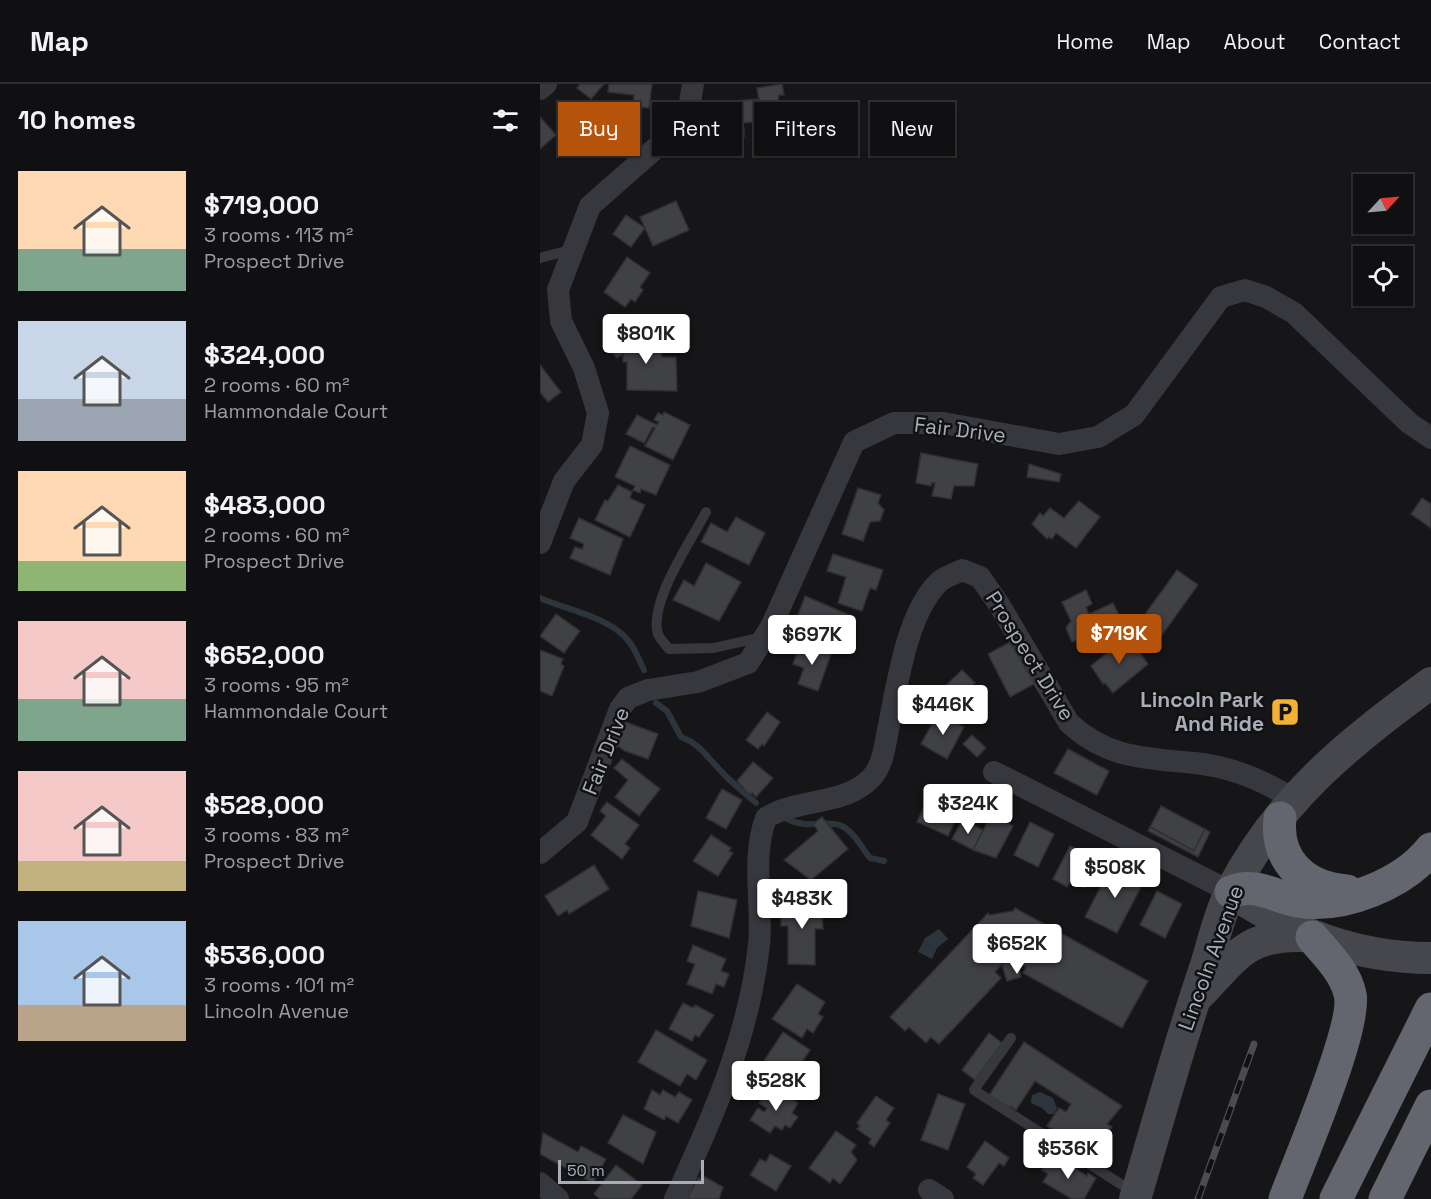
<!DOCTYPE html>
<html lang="en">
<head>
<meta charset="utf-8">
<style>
  :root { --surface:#101012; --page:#1e1e20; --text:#f1f3f6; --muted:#9c9d9f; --line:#303032; --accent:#b45309 }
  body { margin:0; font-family:"Space Grotesk",sans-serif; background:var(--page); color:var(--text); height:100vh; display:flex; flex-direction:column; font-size:22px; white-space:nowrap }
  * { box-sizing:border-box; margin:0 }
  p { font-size:20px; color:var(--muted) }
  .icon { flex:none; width:33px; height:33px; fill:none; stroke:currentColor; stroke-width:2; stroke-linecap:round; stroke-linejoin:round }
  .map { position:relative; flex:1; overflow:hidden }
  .drawer { display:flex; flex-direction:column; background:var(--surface); width:540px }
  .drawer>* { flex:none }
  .top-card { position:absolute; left:18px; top:18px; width:570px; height:54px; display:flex; gap:12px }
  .needle { width:39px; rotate:64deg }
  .buttons { position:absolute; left:813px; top:90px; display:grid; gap:12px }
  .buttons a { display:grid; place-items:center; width:60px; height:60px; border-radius:0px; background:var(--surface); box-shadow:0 2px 4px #0004,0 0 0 2px var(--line); font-size:30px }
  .scale { position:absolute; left:18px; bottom:15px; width:146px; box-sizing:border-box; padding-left:6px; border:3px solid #a8adb8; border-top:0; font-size:16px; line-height:21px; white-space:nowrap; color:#a8adb8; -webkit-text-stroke:4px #111113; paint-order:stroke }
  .price { position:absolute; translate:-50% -51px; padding:0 14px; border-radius:6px; background:#fff; color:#222; font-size:20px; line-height:39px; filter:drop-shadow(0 2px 3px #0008) }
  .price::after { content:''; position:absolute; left:50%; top:36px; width:18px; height:14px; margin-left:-9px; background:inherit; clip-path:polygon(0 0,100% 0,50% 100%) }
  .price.current { background:var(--accent); color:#fff }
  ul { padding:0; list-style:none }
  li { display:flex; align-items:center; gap:18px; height:150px; padding:0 18px }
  li span { display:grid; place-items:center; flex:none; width:168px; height:120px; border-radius:0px; color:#555 }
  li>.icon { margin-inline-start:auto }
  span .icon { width:72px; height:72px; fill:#fffc; stroke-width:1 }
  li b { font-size:26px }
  h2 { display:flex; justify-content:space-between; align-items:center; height:72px; padding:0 18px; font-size:26px }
  .tag { padding:0 21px; border-radius:0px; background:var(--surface); box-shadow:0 2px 4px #0004,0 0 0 2px var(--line); font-size:21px; line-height:54px }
  .tag.current { background:var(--accent); color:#fff }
  header { display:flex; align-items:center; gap:36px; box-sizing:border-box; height:84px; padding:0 30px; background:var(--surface); border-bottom:2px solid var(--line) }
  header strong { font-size:28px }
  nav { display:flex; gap:33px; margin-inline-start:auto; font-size:21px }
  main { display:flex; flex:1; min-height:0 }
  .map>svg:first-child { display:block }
  .water { fill:#2c353c }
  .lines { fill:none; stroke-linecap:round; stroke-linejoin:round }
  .stream { stroke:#2c353c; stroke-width:6 }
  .building { fill:#404145; stroke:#303034; stroke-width:1.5 }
  .lane { stroke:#37383d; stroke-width:10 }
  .street { stroke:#37383d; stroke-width:22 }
  .secondary { stroke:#45474d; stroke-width:32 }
  .highway { stroke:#63666e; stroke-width:33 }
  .rail-casing { stroke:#4a4c52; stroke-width:7 }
  .rail { stroke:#111113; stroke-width:4.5; stroke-dasharray:14; stroke-linecap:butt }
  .labels { text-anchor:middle; stroke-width:5; stroke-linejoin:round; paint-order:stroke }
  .street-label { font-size:21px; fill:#a8adb8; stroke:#111113 }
  .poi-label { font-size:21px; font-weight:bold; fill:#a8adb8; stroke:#111113; text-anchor:end }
</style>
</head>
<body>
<header>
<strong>Map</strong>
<nav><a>Home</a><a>Map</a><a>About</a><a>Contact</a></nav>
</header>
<main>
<section class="drawer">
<h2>10 homes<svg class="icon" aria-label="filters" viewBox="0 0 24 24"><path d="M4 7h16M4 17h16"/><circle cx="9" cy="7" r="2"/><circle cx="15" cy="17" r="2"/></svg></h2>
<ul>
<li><span style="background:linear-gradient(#ffd9b3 65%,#7fa58c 0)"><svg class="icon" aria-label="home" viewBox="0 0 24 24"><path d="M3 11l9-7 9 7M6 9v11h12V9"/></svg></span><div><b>$719,000</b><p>3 rooms · 113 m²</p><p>Prospect Drive</p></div></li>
<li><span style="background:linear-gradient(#c9d6e8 65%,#9aa5b1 0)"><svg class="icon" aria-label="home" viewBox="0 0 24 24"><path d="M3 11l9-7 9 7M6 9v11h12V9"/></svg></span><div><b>$324,000</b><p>2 rooms · 60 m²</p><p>Hammondale Court</p></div></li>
<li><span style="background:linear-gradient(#ffd9b3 75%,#8fb573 0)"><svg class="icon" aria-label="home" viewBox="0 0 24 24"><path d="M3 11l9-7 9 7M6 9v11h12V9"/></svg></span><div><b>$483,000</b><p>2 rooms · 60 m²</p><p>Prospect Drive</p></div></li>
<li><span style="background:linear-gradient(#f6c9c9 65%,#7fa58c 0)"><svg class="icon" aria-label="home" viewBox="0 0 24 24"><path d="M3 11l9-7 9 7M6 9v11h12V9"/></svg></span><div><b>$652,000</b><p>3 rooms · 95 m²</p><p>Hammondale Court</p></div></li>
<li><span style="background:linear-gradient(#f6c9c9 75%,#c2b280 0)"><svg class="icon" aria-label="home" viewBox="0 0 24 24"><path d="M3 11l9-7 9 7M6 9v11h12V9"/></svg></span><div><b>$528,000</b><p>3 rooms · 83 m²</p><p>Prospect Drive</p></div></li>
<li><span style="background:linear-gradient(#a9c7e8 70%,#b9a48a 0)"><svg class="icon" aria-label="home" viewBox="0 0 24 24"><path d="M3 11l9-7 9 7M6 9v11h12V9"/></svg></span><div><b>$536,000</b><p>3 rooms · 101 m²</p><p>Lincoln Avenue</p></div></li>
</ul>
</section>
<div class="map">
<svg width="891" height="1115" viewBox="0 0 891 1115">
  <rect width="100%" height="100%" fill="#161618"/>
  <!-- water -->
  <g class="water">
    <polygon points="399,845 408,855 397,864 392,875 378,868 385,854"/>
    <polygon points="500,1008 513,1014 517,1024 514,1030 508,1030 502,1024 491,1019 492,1011"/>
  </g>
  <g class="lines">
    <!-- stream -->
    <g class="stream">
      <path d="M0 514C25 525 62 532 82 550 93 559 98 574 104 586"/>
      <path d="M116 619 127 627 141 653C160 660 166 672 180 686 190 698 204 708 216 719"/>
      <path d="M247 735C269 746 285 735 302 742 314 748 322 764 330 774L344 777"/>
    </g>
  </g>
  <!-- building -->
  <g class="building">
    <polygon points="40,0 64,0 51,15 37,4"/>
    <polygon points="69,0 112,0 109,24 93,22 94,11 68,8"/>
    <polygon points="242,0 244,11 239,11 238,17 241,36 187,40 183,18 219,15 217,4"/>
    <polygon points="0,33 16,51 0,65"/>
    <polygon points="194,44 204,44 204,53 193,53"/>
    <polygon points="136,117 149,146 113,162 100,133"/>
    <polygon points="86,131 105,144 91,163 73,150"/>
    <polygon points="87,173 110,189 100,203 103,206 95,218 91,215 85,223 64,208"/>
    <polygon points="85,245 92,258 121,259 122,273 136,273 137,307 87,306 87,278 83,278 83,270 77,274 67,263"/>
    <polygon points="0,281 21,308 8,318 0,308"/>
    <polygon points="124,328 150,341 133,376 105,362 115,344 113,343 104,359 86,350 97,331 117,341 119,338 114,336 118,329 123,331"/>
    <polygon points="90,362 130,381 116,411 101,405 100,409 93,406 95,402 75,393"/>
    <polygon points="381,369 438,380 434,402 414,402 411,415 392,412 395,399 392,399 391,402 376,399"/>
    <polygon points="489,380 521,390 519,398 487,393"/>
    <polygon points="78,401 92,408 90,414 105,421 90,453 55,436 65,416 68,417"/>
    <polygon points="318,404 341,411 338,419 344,426 340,437 330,438 323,457 302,450"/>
    <polygon points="882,414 891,420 891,444 871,430"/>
    <polygon points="539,417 560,433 536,464 516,449 512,455 509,453 507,455 492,440 500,429 503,432 510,424 524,434"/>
    <polygon points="196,433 225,449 209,481 161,458 171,439 187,448"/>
    <polygon points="39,434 83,455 70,491 30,474 35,463 42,465 44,460 30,454"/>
    <polygon points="293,470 343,486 336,506 330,504 322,527 298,519 306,493 287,487"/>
    <polygon points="166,479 201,498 179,537 133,516 144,496 154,502"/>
    <polygon points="637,486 658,501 619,555 598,540"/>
    <polygon points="546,506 552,520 546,523 549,530 573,519 583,539 559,551 560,554 543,562 542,558 537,560 536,556 532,558 526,544 531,537 522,518"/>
    <polygon points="265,512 314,533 302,565 272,554 274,547 269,545 272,538 277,538 258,531"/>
    <polygon points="16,530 40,547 24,569 0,552"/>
    <polygon points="585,554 594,564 596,563 608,580 573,609 565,599 563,600 551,582"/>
    <polygon points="472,557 494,600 470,613 448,570"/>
    <polygon points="260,559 291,570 278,607 258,600 264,584 253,580"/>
    <polygon points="0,566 23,575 21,580 24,582 12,612 0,607"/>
    <polygon points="422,586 435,599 428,605 442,621 425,637 403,615 409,609 404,603"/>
    <polygon points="227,628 240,638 224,662 222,660 218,665 206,656"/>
    <polygon points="398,629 424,643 407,675 381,660"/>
    <polygon points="80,636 118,650 108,675 85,667 72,658"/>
    <polygon points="432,651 446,664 437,673 423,660"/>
    <polygon points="528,665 569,687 557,711 514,689"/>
    <polygon points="82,675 120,705 99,732 75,713 88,696 74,684"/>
    <polygon points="213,678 233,694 216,713 212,709 210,711 197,697"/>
    <polygon points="394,701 415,711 406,731 416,735 408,752 377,738"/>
    <polygon points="182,705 202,716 186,745 166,734"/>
    <polygon points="67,718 99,741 85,760 90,764 82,775 51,751 66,732 60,727"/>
    <polygon points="621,722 665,745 654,767 610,743"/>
    <polygon points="454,725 466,731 463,737 473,742 456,774 433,766"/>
    <polygon points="282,733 308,765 271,796 244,776 278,747 273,740"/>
    <polygon points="423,735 443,746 433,766 412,755"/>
    <polygon points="490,738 514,750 498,783 474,771"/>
    <polygon points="610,743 654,767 665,745 670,748 658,773 608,747"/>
    <polygon points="171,751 191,764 189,767 193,769 178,792 153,777"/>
    <polygon points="530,762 559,777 545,804 531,797 527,803 513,795"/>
    <polygon points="54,781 69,805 29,830 27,826 18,832 5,812"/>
    <polygon points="572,781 604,797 577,849 545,833"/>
    <polygon points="158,807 197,816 189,854 151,842"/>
    <polygon points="617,807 642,820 625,854 600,841"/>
    <polygon points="248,814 276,814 275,828 282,827 283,845 275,845 275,881 248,880 248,842 241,842 241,829 248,828"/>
    <polygon points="475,824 608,897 582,944 483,889 486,883 469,873 455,888 461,894 399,960 391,953 386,959 369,943 365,947 350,933 448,829 450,831 473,827"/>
    <polygon points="153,861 186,875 181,887 189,890 184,903 176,900 172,910 147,900 155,880 147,877"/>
    <polygon points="469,873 478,878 481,893 467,897 462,881"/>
    <polygon points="257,900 285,918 278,930 283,933 273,949 267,945 262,954 232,935"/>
    <polygon points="143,919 153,924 155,921 174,931 159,953 155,951 152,957 129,945"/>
    <polygon points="116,946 167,976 156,996 147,990 140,1002 98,978"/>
    <polygon points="243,948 270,966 247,1001 220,983"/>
    <polygon points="449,949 462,959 435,996 422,986"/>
    <polygon points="484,958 582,1022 567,1040 572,1043 566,1051 570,1054 558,1075 507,1042 519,1024 526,1028 531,1020 495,997 476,1026 470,1022 468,1026 448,1013"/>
    <polygon points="237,1005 258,1019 252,1029 258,1033 250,1044 245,1041 242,1046 235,1042 230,1049 210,1036 218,1024 224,1028 227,1024 219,1019 224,1012 230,1016"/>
    <polygon points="112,1006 120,1011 123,1006 135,1013 139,1008 152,1016 138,1039 126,1032 124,1036 104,1025"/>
    <polygon points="398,1010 425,1020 408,1066 381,1056"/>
    <polygon points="336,1012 354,1024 346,1036 350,1039 334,1063 329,1059 331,1055 317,1045 320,1042 317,1039"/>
    <polygon points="83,1031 116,1048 103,1080 68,1059"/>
    <polygon points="296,1047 316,1061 311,1068 317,1076 300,1100 293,1094 290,1099 269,1084"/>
    <polygon points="3,1049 38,1068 41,1062 66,1075 53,1099 0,1070"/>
    <polygon points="445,1057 469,1074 464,1082 459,1079 443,1101 433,1094 436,1090 427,1083"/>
    <polygon points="230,1070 251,1082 236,1107 210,1091 220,1075 226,1078"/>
    <polygon points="520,1074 547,1092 548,1089 556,1094 544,1115 532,1115 503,1098 508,1090 502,1086 506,1078 514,1083"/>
    <polygon points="76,1081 102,1101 91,1115 60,1115 54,1110"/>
    <polygon points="163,1092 183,1103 179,1115 147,1115 158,1094 161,1095"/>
  </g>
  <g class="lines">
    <!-- lane -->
    <g class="lane">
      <polyline points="0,174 34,165"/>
      <path d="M166 428C152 455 108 519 118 550 120 555 126 561 129 565L174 564 222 553"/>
      <polyline points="471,954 434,1006 593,1108"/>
    </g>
    <!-- street -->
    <g class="street">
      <polyline points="0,5 6,0"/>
      <polyline points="0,459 24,397 52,361 58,329 44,284 21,237 18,206 50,122 117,63 149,25 153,0"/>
      <polyline points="454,688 691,808"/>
      <polyline points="0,769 37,738 80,625 88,614 108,606 158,598 208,579 231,543 314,358 354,339 403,339 519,360 558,353 594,331 681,213 705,206 726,213 754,229 869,339 891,354"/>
      <polyline points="0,1099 18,1115"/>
      <polyline points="389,1106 403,1115"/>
      <path d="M135 1115C173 1033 209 952 219 861 223 820 211 774 226 734 258 713 305 723 332 693 343 681 345 661 348 646 357 603 366 531 398 499 403 493 415 490 422 486L440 493 460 522 529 639C568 675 606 674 655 679 691 683 724 696 754 716"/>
    </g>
    <!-- secondary -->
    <g class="secondary">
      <path d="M691 808C753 849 816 874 891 874"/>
      <path d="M661 909C698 870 708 850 766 852"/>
      <path d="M595 1115C618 1038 639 960 665 884 673 859 679 830 691 807 739 714 809 659 891 599"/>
    </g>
    <!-- highway -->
    <g class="highway">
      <path d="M740 734C735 778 766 804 807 807"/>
      <path d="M691 808C714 798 734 812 757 817 802 825 863 800 891 765"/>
      <path d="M745 1115C759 1077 818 941 810 910 805 887 786 870 772 853"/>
      <polyline points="796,1115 891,925"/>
      <polyline points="845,1115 891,1022"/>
    </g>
    <!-- rail casing -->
    <g class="rail-casing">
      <polyline id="rail" points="658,1115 714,960"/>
    </g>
    <!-- rail -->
    <use href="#rail" class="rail"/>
  </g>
  <!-- icons -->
  <defs>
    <g id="parking-square" transform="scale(1.5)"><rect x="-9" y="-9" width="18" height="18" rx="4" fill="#f2b134" stroke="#111113"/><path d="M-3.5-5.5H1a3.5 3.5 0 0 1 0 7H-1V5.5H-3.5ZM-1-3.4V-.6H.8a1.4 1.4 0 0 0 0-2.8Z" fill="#111"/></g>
  </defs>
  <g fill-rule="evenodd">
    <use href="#parking-square" x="745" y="628"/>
  </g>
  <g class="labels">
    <!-- street labels -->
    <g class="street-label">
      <text transform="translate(420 346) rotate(7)" y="7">Fair Drive</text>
      <text transform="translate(490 572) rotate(58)" y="7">Prospect Drive</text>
      <text transform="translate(66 667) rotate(-68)" y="7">Fair Drive</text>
      <text transform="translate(671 874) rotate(-70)" y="7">Lincoln Avenue</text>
    </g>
    <!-- poi labels -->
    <g class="poi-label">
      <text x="724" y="623">Lincoln Park<tspan x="724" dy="24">And Ride</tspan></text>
    </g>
  </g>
</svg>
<div class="buttons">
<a><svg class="needle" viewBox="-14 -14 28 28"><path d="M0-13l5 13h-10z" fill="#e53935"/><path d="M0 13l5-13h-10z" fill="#9c9d9f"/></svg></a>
<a><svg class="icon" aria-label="locate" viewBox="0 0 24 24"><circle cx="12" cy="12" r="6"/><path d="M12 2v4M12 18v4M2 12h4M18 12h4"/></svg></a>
</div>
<div class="scale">50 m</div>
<b class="price" style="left:106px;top:281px">$801K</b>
<b class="price current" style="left:579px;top:581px">$719K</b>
<b class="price" style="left:272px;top:582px">$697K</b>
<b class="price" style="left:403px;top:652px">$446K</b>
<b class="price" style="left:428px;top:751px">$324K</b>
<b class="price" style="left:575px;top:815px">$508K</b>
<b class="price" style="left:262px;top:846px">$483K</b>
<b class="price" style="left:477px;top:891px">$652K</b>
<b class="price" style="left:236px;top:1028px">$528K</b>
<b class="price" style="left:528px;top:1096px">$536K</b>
<div class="top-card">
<a class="tag current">Buy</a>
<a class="tag">Rent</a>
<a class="tag">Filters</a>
<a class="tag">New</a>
</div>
</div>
</main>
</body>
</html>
